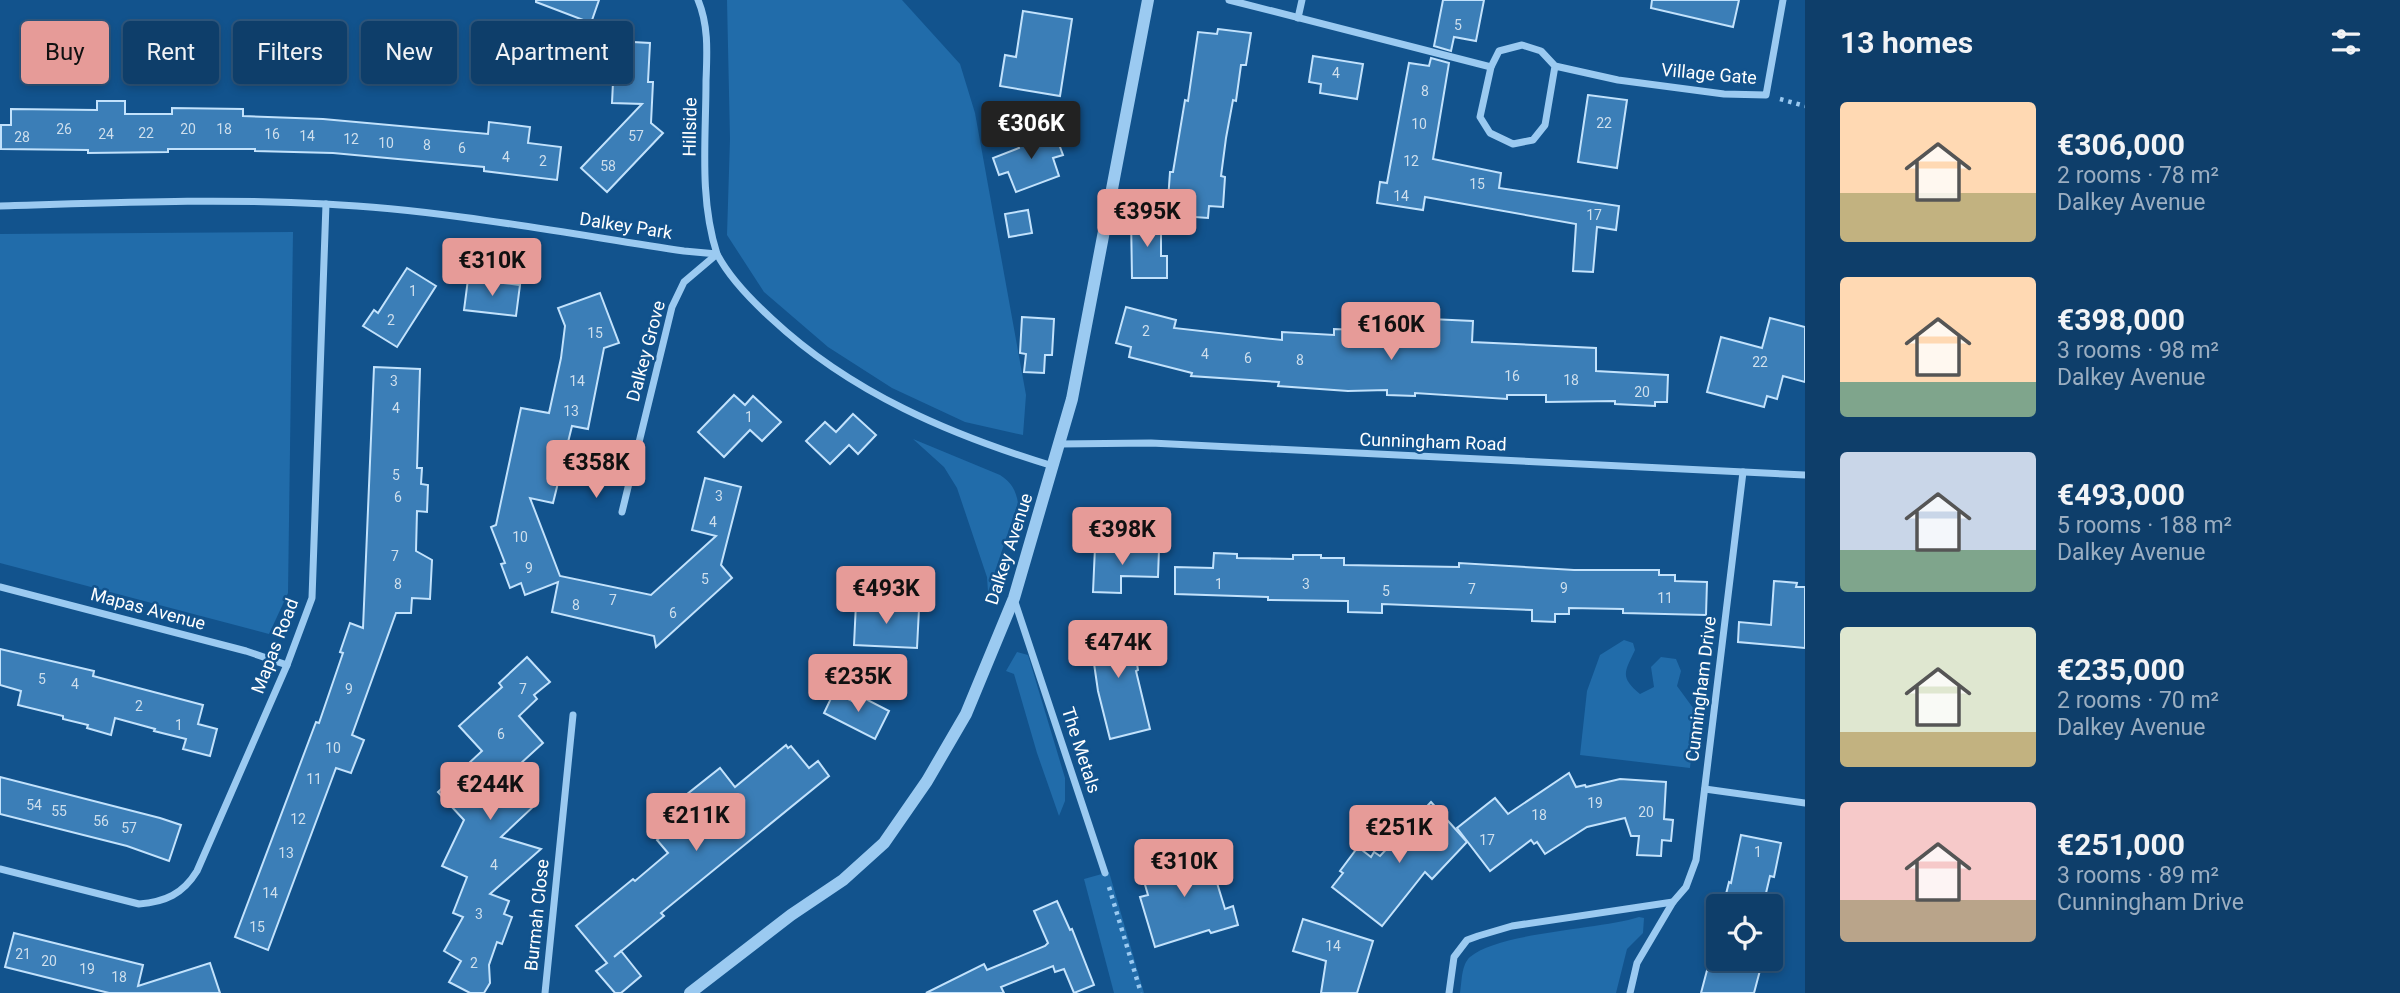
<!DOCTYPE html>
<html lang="en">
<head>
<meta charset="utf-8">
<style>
  :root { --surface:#0e3e6a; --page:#1c4972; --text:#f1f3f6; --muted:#9baec1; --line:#2e577e; --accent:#e69b98 }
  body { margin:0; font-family:Roboto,sans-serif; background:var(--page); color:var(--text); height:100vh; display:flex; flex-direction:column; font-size:26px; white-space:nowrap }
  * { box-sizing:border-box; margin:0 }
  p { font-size:23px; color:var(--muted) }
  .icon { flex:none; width:38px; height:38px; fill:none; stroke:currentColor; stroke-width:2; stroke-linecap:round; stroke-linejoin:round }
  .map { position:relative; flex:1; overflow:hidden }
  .side { display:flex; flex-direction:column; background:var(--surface); width:595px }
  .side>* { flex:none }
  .guide { position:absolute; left:21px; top:21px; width:665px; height:63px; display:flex; gap:14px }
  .buttons { position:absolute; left:1706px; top:894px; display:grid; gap:14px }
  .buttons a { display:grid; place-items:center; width:77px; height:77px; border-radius:7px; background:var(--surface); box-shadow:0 4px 10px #0003,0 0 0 2px var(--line); font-size:35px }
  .price { position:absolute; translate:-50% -60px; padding:0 16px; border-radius:7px; background:var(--accent); color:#111; font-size:23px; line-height:46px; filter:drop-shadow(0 2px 4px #0008) }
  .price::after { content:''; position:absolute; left:50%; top:42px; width:21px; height:16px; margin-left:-10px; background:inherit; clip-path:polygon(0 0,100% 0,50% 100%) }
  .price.selected { background:#222; color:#fff }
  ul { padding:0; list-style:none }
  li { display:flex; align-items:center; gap:21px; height:175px; padding:0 35px }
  li span { display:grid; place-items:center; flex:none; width:196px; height:140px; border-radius:7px; color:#555 }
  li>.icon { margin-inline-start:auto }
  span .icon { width:84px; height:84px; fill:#fffc; stroke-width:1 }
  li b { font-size:30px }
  h2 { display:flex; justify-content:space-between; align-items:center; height:84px; padding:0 35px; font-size:30px }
  .tag { padding:0 24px; border-radius:7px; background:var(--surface); box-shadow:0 4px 10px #0003,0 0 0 2px var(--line); font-size:24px; line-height:63px }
  .tag.selected { background:var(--accent); color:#111 }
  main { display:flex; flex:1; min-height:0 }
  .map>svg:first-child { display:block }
  .green { fill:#216caa }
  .building { fill:#3b7eb7; stroke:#c2e2fc; stroke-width:2 }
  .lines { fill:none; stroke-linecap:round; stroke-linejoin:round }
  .path { stroke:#9bcaf1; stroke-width:4.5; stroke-dasharray:3.5 5; stroke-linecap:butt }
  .minor { stroke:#9bcaf1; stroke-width:7 }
  .tertiary { stroke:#9bcaf1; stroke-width:12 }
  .labels { text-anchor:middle; stroke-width:5; stroke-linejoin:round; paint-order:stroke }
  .number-label { font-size:14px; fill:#cedfed }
  .street-label { font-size:18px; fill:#fff; stroke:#12538d }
</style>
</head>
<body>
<main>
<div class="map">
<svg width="1805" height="993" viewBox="0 0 1805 993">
  <rect width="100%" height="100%" fill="#12538d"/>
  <!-- green -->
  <g class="green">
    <polygon points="727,0 902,0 960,64 975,113 1026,395 1023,435 965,422 892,388 828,347 764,292 727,235 730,139"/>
    <polygon points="293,232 288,593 269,634 0,563 0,234"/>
    <path d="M913 439 1000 475C1011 482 1016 490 1018 503L988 592 987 577 957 488 944 467Z"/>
    <path d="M1624 640 1633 643 1635 650C1624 673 1620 677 1640 694L1654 687 1651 667 1661 657 1676 659 1681 671 1677 686 1696 712 1690 768 1580 755 1587 691 1600 655Z"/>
    <polygon points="1017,652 1028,655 1065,778 1065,801 1059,816 1037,753 1014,674 1006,671"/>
    <polygon points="1109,872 1144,993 1114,993 1084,879"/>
    <path d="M1639 917 1644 918 1643 933 1627 949 1616 993H1460C1462 982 1461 965 1470 957 1499 932 1598 930 1639 917Z"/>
  </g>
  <!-- building -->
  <g class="building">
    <polygon points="536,0 599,0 591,23 536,2"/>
    <polygon points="1443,0 1484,0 1476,41 1454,37 1451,51 1434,46"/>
    <polygon points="1652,0 1739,0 1733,27 1651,8"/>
    <polygon points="1023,11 1072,19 1060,96 1000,86 1005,55 1016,57"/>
    <polygon points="1218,29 1251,33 1246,65 1241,65 1236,101 1233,100 1226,138 1221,176 1225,177 1223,207 1209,206 1208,218 1167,215 1170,172 1173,172 1185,100 1188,101 1198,32 1217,34"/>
    <polygon points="615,41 650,43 648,82 653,82 651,123 663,133 607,192 581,168 642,104 612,103"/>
    <polygon points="1313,56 1363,64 1357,99 1320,93 1321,84 1309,82"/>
    <polygon points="1431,58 1449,63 1433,159 1501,173 1499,188 1619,206 1616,230 1597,227 1593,272 1573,271 1576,224 1425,197 1423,210 1377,203 1380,182 1387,183 1409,63 1429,66"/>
    <polygon points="1588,95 1627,100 1617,168 1578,162"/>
    <polygon points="97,101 125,101 125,114 172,114 172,108 243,109 243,116 323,119 488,134 489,122 530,127 528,143 561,147 557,180 484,171 484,167 333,153 255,151 255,149 168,149 168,152 88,153 88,150 1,149 1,125 11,125 11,109 97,110"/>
    <polygon points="1053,128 1063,155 1053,158 1059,176 1016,192 1008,172 999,175 993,158 1019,148 1017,141"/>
    <polygon points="1028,210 1032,233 1009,237 1005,214"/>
    <polygon points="1131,217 1161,217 1161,256 1167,256 1167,278 1132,278"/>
    <polygon points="407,268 436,286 397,347 363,326 374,310 378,313"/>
    <polygon points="468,279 520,285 516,316 464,310"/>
    <polygon points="600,293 619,343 604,348 588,429 572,426 553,503 530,498 560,576 651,595 716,536 692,530 705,478 741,487 721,565 732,578 656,647 654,636 552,612 558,582 525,595 521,583 510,588 501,564 505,563 491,527 496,525 521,408 549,413 561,358 565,326 558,308"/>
    <polygon points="1126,307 1176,320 1174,328 1282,340 1282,332 1334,335 1334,329 1360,330 1360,334 1404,335 1404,329 1430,329 1431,319 1473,321 1472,342 1596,348 1596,371 1668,375 1667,402 1655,402 1655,406 1615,404 1615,401 1546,402 1546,395 1507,395 1507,399 1415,393 1415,396 1387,395 1387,390 1348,391 1278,386 1279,382 1191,376 1192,373 1129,357 1131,347 1116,343"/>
    <polygon points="1022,317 1054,319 1052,355 1045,355 1044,373 1024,372 1026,354 1020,353"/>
    <polygon points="1770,318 1805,327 1805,382 1783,376 1777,399 1767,396 1764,407 1707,392 1721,337 1762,348"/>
    <polygon points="374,367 420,369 417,468 422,468 421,484 428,485 427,512 417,511 416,551 432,560 430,599 412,598 411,613 396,613 352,735 364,740 351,773 336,768 268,950 235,937 316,722 319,723 343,653 340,652 350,623 363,628"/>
    <polygon points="734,395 745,405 753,396 781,422 762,441 750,430 724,457 698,432"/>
    <polygon points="853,414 876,435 858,454 849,445 830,464 806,441 825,422 836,432"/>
    <polygon points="1095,547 1159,549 1158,577 1121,576 1121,593 1093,592"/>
    <polygon points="1214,553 1237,554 1237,558 1293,559 1293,555 1321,555 1321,558 1344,558 1344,565 1459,567 1459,563 1574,570 1659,570 1659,575 1675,575 1675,581 1707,582 1706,615 1623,613 1623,609 1569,608 1569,614 1555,614 1555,622 1532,621 1532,610 1382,604 1382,613 1348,612 1348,601 1268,600 1268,597 1175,594 1175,567 1213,568"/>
    <polygon points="1774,581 1797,583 1796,587 1805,587 1805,648 1738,642 1739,622 1771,625"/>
    <polygon points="856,603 877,604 877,607 919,609 917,648 854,645"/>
    <polygon points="1130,622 1138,670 1136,671 1150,729 1110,739 1098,691 1089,629"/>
    <polygon points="0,649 94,671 93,676 203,705 198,724 217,729 210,756 183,749 186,739 154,731 155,729 115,718 111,735 87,728 88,725 63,719 63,716 18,705 21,691 0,685"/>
    <polygon points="527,657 550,682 534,695 537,699 519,716 543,743 508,775 535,805 501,837 541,849 490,894 509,901 504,914 512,917 502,944 497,942 489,965 490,983 484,993 470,993 449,982 461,961 444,951 463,917 453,913 467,877 442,866 464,820 438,792 482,751 459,726 502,687 499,683"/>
    <polygon points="834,692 858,704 862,697 889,711 875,739 824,713"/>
    <polygon points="786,745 788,748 791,746 809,768 818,761 829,776 661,913 664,916 614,957 621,951 641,976 621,993 615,993 596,971 607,963 576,926 633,879 635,881 668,853 657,840 696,807 686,795 720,768 735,787"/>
    <polygon points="1569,773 1576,787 1585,785 1586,787 1620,779 1666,782 1664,819 1673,820 1671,841 1662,840 1661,856 1637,855 1639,836 1631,836 1625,818 1587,827 1545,854 1537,842 1534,844 1531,840 1490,871 1457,828 1495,798 1508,814"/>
    <polygon points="0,777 160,818 181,825 169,861 127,846 0,814"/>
    <polygon points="1431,802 1467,842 1432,879 1425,872 1382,926 1332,887 1343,873 1340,871 1358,847 1371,857 1374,852 1380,856"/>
    <polygon points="1741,835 1781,843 1774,877 1770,876 1763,906 1723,906 1729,882 1731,883"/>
    <polygon points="1206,847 1225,909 1233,906 1238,925 1211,933 1209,930 1155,947 1140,897 1148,895 1141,871 1160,865 1159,862"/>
    <polygon points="1057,901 1070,930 1072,929 1094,985 1074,993 1064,969 1055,972 1053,966 1001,987 1004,993 926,993 984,964 987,970 1045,946 1048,943 1034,911"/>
    <polygon points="1303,919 1373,941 1357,993 1321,993 1326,961 1293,951"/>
    <polygon points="14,933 143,965 138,986 210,963 220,993 109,993 5,967"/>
    <polygon points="1710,959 1763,959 1754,993 1701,993"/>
  </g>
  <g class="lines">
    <!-- path -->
    <g class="path">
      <polyline points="1780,99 1805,106"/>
      <polyline points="1109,887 1141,993"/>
    </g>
    <!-- minor -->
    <g class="minor">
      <polyline points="1229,0 1491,67"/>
      <polyline points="1298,18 1302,0"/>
      <polyline points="1555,66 1545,125 1533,140 1513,144 1490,133 1480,117 1491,67 1499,51 1522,45 1541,51 1555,66 1618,80 1724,94 1766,95 1783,0"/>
      <path d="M0 206C108 203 217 198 325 204 445 210 564 233 684 251L717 254C730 279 751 300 772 319 851 393 951 435 1053 466"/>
      <polyline points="1059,444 1151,443 1805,475"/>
      <path d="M622 512 672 307 684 282 717 254C699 198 706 139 706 81 707 54 709 26 698 0"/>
      <polyline points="0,587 246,651 287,665"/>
      <polyline points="1014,599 1105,873"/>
      <polyline points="1705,789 1805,803"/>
      <path d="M0 869 139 904C165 902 183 894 197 871L287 665 312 598 326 204"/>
      <polyline points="545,993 573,715"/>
      <polyline points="1449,993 1454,957 1467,940 1478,936 1512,926 1673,902"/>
      <polyline points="1630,993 1637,963 1673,902 1686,887 1696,860 1743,472"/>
    </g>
    <!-- tertiary -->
    <polyline class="tertiary" points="690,993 791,915 843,880 884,843 927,781 966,714 1014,598 1072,399 1148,0"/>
  </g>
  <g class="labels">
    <!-- number labels -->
    <g class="number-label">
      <text x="1458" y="30">5</text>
      <text x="1336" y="78">4</text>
      <text x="1425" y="96">8</text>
      <text x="1604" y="128">22</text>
      <text x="1419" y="129">10</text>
      <text x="64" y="134">26</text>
      <text x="188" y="134">20</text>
      <text x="224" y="134">18</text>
      <text x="146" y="138">22</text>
      <text x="106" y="139">24</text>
      <text x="272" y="139">16</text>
      <text x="307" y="141">14</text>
      <text x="636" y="141">57</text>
      <text x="22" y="142">28</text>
      <text x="351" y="144">12</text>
      <text x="386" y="148">10</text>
      <text x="427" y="150">8</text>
      <text x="462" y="153">6</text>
      <text x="506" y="162">4</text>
      <text x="543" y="166">2</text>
      <text x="1411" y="166">12</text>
      <text x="608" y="171">58</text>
      <text x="1477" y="189">15</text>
      <text x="1401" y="201">14</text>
      <text x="1594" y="220">17</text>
      <text x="413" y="296">1</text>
      <text x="391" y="325">2</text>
      <text x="1146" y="336">2</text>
      <text x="595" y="338">15</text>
      <text x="1205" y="359">4</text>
      <text x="1248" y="363">6</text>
      <text x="1300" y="365">8</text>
      <text x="1760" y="367">22</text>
      <text x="1512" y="381">16</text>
      <text x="1571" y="385">18</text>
      <text x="394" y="386">3</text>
      <text x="577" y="386">14</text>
      <text x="1642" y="397">20</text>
      <text x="396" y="413">4</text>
      <text x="571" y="416">13</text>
      <text x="749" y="422">1</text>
      <text x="396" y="480">5</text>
      <text x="719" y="501">3</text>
      <text x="398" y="502">6</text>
      <text x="713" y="527">4</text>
      <text x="520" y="542">10</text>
      <text x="395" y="561">7</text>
      <text x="529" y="573">9</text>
      <text x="705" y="584">5</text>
      <text x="398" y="589">8</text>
      <text x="1219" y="589">1</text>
      <text x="1306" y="589">3</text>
      <text x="1564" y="593">9</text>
      <text x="1472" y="594">7</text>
      <text x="1386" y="596">5</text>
      <text x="1665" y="603">11</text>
      <text x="613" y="605">7</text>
      <text x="576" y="610">8</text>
      <text x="673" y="618">6</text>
      <text x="42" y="684">5</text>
      <text x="75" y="689">4</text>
      <text x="349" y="694">9</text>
      <text x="523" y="694">7</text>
      <text x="139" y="711">2</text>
      <text x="179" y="730">1</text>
      <text x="501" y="739">6</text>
      <text x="333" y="753">10</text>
      <text x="314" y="784">11</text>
      <text x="1595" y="808">19</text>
      <text x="34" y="810">54</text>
      <text x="59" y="816">55</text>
      <text x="1646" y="817">20</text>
      <text x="1539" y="820">18</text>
      <text x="298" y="824">12</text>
      <text x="101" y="826">56</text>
      <text x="129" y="833">57</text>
      <text x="1487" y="845">17</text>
      <text x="1758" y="857">1</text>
      <text x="286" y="858">13</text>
      <text x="494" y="870">4</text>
      <text x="270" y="898">14</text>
      <text x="479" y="919">3</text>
      <text x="257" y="932">15</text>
      <text x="1333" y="951">14</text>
      <text x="23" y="959">21</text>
      <text x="49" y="966">20</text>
      <text x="474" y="968">2</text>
      <text x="87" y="974">19</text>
      <text x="119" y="982">18</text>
    </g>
    <!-- street labels -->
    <g class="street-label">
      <text transform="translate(1709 74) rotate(5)" y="6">Village Gate</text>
      <text transform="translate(690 127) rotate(-89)" y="6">Hillside</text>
      <text transform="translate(626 226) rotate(9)" y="6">Dalkey Park</text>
      <text transform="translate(646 351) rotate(-75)" y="6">Dalkey Grove</text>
      <text transform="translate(1433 442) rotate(2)" y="6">Cunningham Road</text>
      <text transform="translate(1009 549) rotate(-72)" y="6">Dalkey Avenue</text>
      <text transform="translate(148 609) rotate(15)" y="6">Mapas Avenue</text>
      <text transform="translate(275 646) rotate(-69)" y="6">Mapas Road</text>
      <text transform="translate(1701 689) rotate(-83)" y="6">Cunningham Drive</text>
      <text transform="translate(1081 750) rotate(72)" y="6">The Metals</text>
      <text transform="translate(537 915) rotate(-84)" y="6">Burmah Close</text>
    </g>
  </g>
</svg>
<div class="buttons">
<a><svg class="icon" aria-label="locate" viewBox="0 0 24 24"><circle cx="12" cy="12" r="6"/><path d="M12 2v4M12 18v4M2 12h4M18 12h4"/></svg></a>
</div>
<b class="price selected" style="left:1031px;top:161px">€306K</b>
<b class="price" style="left:1147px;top:249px">€395K</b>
<b class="price" style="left:492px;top:298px">€310K</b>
<b class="price" style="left:1391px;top:362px">€160K</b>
<b class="price" style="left:596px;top:500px">€358K</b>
<b class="price" style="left:1122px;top:567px">€398K</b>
<b class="price" style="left:886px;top:626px">€493K</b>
<b class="price" style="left:1118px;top:680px">€474K</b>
<b class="price" style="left:858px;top:714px">€235K</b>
<b class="price" style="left:490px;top:822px">€244K</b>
<b class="price" style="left:696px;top:853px">€211K</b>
<b class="price" style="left:1399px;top:865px">€251K</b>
<b class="price" style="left:1184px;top:899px">€310K</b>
<div class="guide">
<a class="tag selected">Buy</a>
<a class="tag">Rent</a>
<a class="tag">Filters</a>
<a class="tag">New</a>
<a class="tag">Apartment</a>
</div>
</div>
<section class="side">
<h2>13 homes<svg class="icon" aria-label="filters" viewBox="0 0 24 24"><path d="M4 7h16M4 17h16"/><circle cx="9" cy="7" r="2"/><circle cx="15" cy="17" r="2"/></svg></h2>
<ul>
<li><span style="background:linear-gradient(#ffd9b3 65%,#c2b280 0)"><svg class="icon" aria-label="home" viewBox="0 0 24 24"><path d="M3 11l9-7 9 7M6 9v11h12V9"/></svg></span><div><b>€306,000</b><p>2 rooms · 78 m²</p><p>Dalkey Avenue</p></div></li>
<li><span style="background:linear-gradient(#ffd9b3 75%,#7fa58c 0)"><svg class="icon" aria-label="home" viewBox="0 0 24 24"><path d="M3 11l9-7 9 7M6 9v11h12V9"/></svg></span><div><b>€398,000</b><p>3 rooms · 98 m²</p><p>Dalkey Avenue</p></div></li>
<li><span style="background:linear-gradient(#c9d6e8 70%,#7fa58c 0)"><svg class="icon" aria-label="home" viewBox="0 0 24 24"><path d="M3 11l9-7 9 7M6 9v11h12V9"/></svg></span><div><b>€493,000</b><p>5 rooms · 188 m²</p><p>Dalkey Avenue</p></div></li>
<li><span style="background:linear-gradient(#dfe7d0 75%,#c2b280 0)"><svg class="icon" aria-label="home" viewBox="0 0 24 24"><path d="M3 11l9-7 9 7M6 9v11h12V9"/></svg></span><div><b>€235,000</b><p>2 rooms · 70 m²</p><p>Dalkey Avenue</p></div></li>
<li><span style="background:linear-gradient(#f6c9c9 70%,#b9a48a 0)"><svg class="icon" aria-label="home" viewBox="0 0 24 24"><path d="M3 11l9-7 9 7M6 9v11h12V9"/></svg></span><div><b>€251,000</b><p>3 rooms · 89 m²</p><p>Cunningham Drive</p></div></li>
</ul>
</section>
</main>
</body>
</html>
